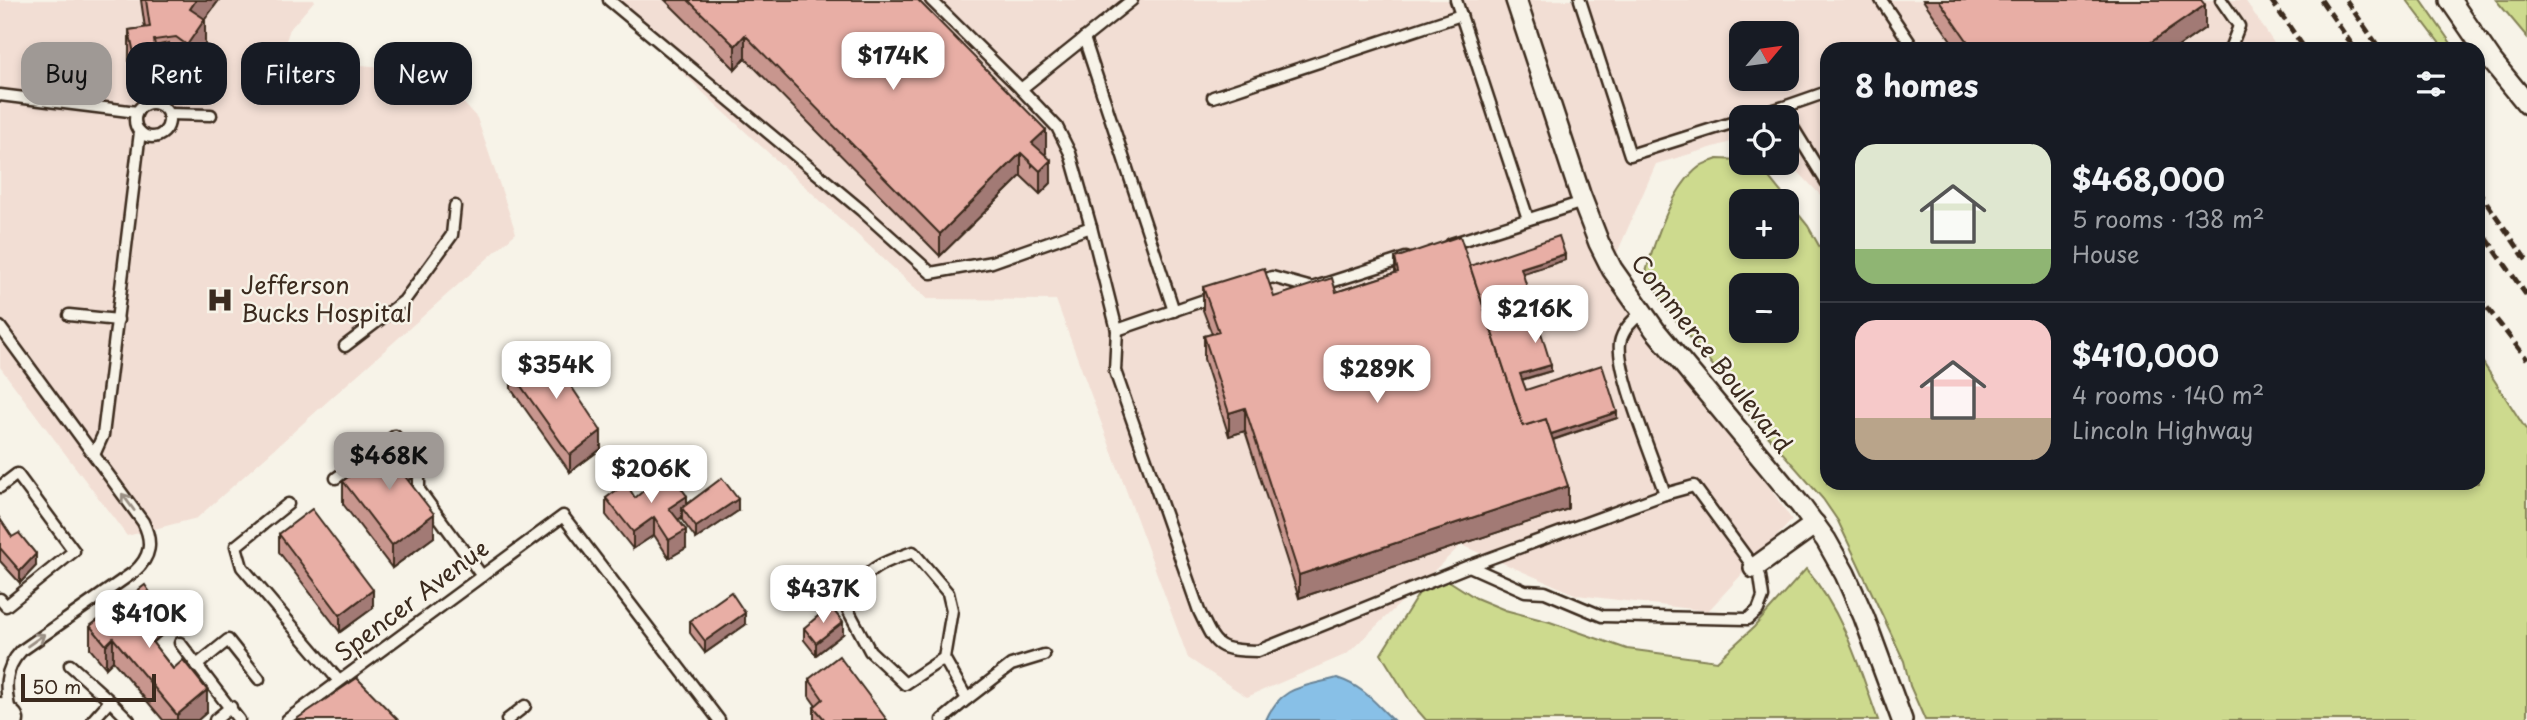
<!DOCTYPE html>
<html lang="en">
<head>
<meta charset="utf-8">
<style>
  :root { --surface:#171b24; --page:#20242c; --text:#f1f3f6; --muted:#9ea1a6; --line:#363941; --accent:#9f9995 }
  body { margin:0; font-family:"Playpen Sans",sans-serif; background:var(--page); color:var(--text); height:100vh; display:flex; flex-direction:column; font-size:26px; white-space:nowrap }
  * { box-sizing:border-box; margin:0 }
  p { font-size:23px; color:var(--muted) }
  .icon { flex:none; width:38px; height:38px; fill:none; stroke:currentColor; stroke-width:2; stroke-linecap:round; stroke-linejoin:round }
  .map { position:relative; flex:1; overflow:hidden }
  .panel { position:absolute; left:1820px; top:42px; width:665px; height:448px; display:flex; flex-direction:column; background:var(--surface); border-radius:21px; box-shadow:0 4px 10px #0003 }
  .panel>* { flex:none }
  .banner { position:absolute; left:21px; top:42px; width:665px; height:63px; display:flex; gap:14px }
  .needle { width:46px; rotate:61deg }
  .buttons { position:absolute; left:1729px; top:21px; display:grid; gap:14px }
  .buttons a { display:grid; place-items:center; width:70px; height:70px; border-radius:14px; background:var(--surface); box-shadow:0 4px 10px #0003; font-size:35px }
  .scale { position:absolute; left:21px; bottom:18px; width:135px; box-sizing:border-box; padding-left:7px; border:4px solid #3b2a1e; border-top:0; font-size:19px; line-height:24px; white-space:nowrap; color:#3b2a1e; -webkit-text-stroke:5px #f7f3e8; paint-order:stroke }
  .price { position:absolute; translate:-50% -60px; padding:0 16px; border-radius:14px; background:#fff; color:#222; font-size:23px; line-height:46px; filter:drop-shadow(0 2px 4px #0008) }
  .price::after { content:''; position:absolute; left:50%; top:42px; width:21px; height:16px; margin-left:-10px; background:inherit; clip-path:polygon(0 0,100% 0,50% 100%) }
  .price.selected { background:var(--accent); color:#111 }
  ul { padding:0; list-style:none }
  li { display:flex; align-items:center; gap:21px; height:175px; padding:0 35px }
  li+li { border-top:2px solid var(--line) }
  li span { display:grid; place-items:center; flex:none; width:196px; height:140px; border-radius:21px; color:#555 }
  li>.icon { margin-inline-start:auto }
  span .icon { width:84px; height:84px; fill:#fffc; stroke-width:1 }
  li b { font-size:30px }
  h2 { display:flex; justify-content:space-between; align-items:center; height:84px; padding:0 35px; font-size:30px }
  .tag { padding:0 24px; border-radius:21px; background:var(--surface); box-shadow:0 4px 10px #0003; font-size:24px; line-height:63px }
  .tag.selected { background:var(--accent); color:#111 }
  .map>svg:first-child { display:block }
  .built { fill:#f2ded4; fill-rule:evenodd }
  .green { fill:#cdda8e; stroke:#848256; stroke-width:2; fill-rule:evenodd }
  .water { fill:#88c0e7; stroke:#698497; stroke-width:2 }
  .lines { fill:none; stroke-linecap:round; stroke-linejoin:round }
  .service-casing { stroke:#3b2a1e; stroke-width:15 }
  .minor-casing { stroke:#3b2a1e; stroke-width:24 }
  .primary-casing { stroke:#3b2a1e; stroke-width:35 }
  .service { stroke:#f7f3e8; stroke-width:10 }
  .minor { stroke:#f7f3e8; stroke-width:19 }
  .primary { stroke:#f7f3e8; stroke-width:30 }
  .rail { stroke:#3b2a1e; stroke-width:5; stroke-dasharray:10 5; stroke-linecap:butt }
  .wall { fill:#c8968e; stroke:#3b2a1e; stroke-width:2 }
  .shaded-wall { fill:#a27a74; stroke:#3b2a1e; stroke-width:2 }
  .building { fill:#e8aea5; stroke:#3b2a1e; stroke-width:2 }
  .oneway { stroke:#998e83 }
  .labels { text-anchor:middle; stroke-width:5; stroke-linejoin:round; paint-order:stroke }
  .poi-label { font-size:24px; fill:#3b2a1e; stroke:#f7f3e8; text-anchor:start }
  .street-label { font-size:24px; fill:#3b2a1e; stroke:#f7f3e8 }
</style>
</head>
<body>
<div class="map">
<svg width="2527" height="720" viewBox="0 0 2527 720">
  <rect width="100%" height="100%" fill="#f7f3e8"/>
  <filter id="ink" filterUnits="userSpaceOnUse"><feTurbulence type="fractalNoise" baseFrequency=".0143" numOctaves="2"/><feDisplacementMap in="SourceGraphic" scale="14" xChannelSelector="R" yChannelSelector="G"/><feConvolveMatrix kernelMatrix="1 2 1 2 8 2 1 2 1" color-interpolation-filters="sRGB"/></filter>
  <g filter="url(#ink)">
    <!-- built -->
    <g class="built">
      <polygon points="0,0 315,0 290,29 283,49 318,61 436,72 477,118 516,233 197,518 127,536 0,367"/>
      <path d="M607 0H2245L2278 49H1827V202L1787 160V117H1741V139L1656 164 1614 260 1792 520 1708 611 1577 595 1461 545 1347 654 1247 697 1188 658 1056 300 927 299 711 100ZM1741 33H1787V79H1741Z"/>
    </g>
    <!-- green -->
    <g class="green">
      <polygon points="2407,0 2421,0 2455,49 2444,49"/>
      <polygon points="2496,0 2527,0 2527,37"/>
      <path d="M1718 159 1741 160V163L1763 170 1808 226 1827 260V483H2478V355L2527 431V720H1925L1910 686 1904 661 1838 521 1823 499 1745 410 1729 385 1669 312 1646 272C1655 240 1674 183 1702 165 1707 162 1713 161 1718 159ZM1787 201V247H1741V201ZM1741 285H1787V331H1741Z"/>
      <path d="M1806 569C1844 613 1859 667 1878 720H1426L1412 704 1381 654 1424 585 1446 579 1476 598 1505 610 1550 622 1627 649 1717 661 1754 627Z"/>
    </g>
    <!-- water -->
    <path class="water" d="M1337 678C1364 687 1373 701 1393 720H1266C1281 685 1305 687 1337 678Z"/>
    <g class="lines">
      <!-- service casing -->
      <g class="service-casing">
        <g id="service">
          <path d="M609 0 861 210 931 273 992 262 1091 227 1117 330 1115 371 1199 611C1216 647 1216 650 1258 651L1469 566 1665 494C1655 464 1616 371 1620 343 1622 331 1633 319 1642 313"/>
          <polyline points="931,0 1021,89 1057,127 1070,153 1091,227"/>
          <polyline points="1456,0 1528,219"/>
          <polyline points="1580,0 1630,155 1741,120"/>
          <polyline points="1881,0 1914,49"/>
          <polyline points="2221,0 2239,26 2230,49"/>
          <polyline points="1084,38 1174,311"/>
          <polyline points="1021,89 1132,0"/>
          <polyline points="0,95 137,112"/>
          <polyline points="1213,97 1461,15"/>
          <circle cx="152" cy="120" r="17"/>
          <polyline points="1781,108 1827,92"/>
          <polyline points="169,114 211,115"/>
          <polyline points="1750,117 1781,108 1784,113"/>
          <polyline points="1787,118 1827,183"/>
          <polyline points="1451,244 1583,202"/>
          <polyline points="1257,283 1272,277 1312,288 1406,258"/>
          <polyline points="69,315 118,320"/>
          <path d="M0 327 143 522C153 542 151 557 134 572L21 651C3 670 5 689 10 712"/>
          <polyline points="1117,330 1213,297"/>
          <polyline points="345,346 404,301 452,235 455,206"/>
          <polyline points="94,455 103,435 140,132"/>
          <polyline points="336,478 395,436 419,471 419,490 482,576"/>
          <polyline points="0,487 17,474 74,551 6,606 0,599"/>
          <polyline points="288,504 236,546 242,567 339,681"/>
          <polyline points="1469,566 1525,591 1545,592 1602,616 1748,619 1758,610 1763,597 1760,576 1694,486 1665,494"/>
          <polyline points="180,643 239,720"/>
          <polyline points="70,665 110,701"/>
          <polyline points="197,665 228,640 259,679"/>
          <polyline points="967,699 1011,665 1044,655"/>
          <polyline points="93,720 110,701 129,720"/>
          <polyline points="215,720 231,707"/>
          <polyline points="287,720 563,516 719,720"/>
          <polyline points="507,720 525,706"/>
          <path d="M942 720 967 699 944 658 952 610 948 593 913 552C876 565 862 570 847 608L870 651 905 684 944 658"/>
        </g>
      </g>
      <!-- minor casing -->
      <g class="minor-casing">
        <g id="minor">
          <polyline points="1516,0 1580,194 1599,243 1612,269 1655,330 1801,506 1826,540 1845,574 1864,617 1902,720"/>
          <polyline points="2450,0 2492,61 2527,104"/>
          <polyline points="1754,568 1815,524"/>
        </g>
      </g>
      <!-- primary casing -->
      <g class="primary-casing">
        <polyline id="primary" points="0,713 8,720"/>
      </g>
      <!-- service -->
      <use href="#service" class="service"/>
      <!-- minor -->
      <use href="#minor" class="minor"/>
      <!-- primary -->
      <use href="#primary" class="primary"/>
      <!-- rail -->
      <g class="rail">
        <polyline points="2271,0 2305,49"/>
        <polyline points="2321,0 2355,49"/>
        <polyline points="2346,0 2380,49"/>
        <polyline points="2478,190 2527,261"/>
        <polyline points="2478,226 2527,296"/>
        <polyline points="2478,296 2527,359"/>
      </g>
    </g>
    <!-- wall -->
    <g class="wall">
      <polygon points="141,0 219,0 205,19 205,51 187,77 176,68 171,69 171,84 135,89 129,62 129,30 145,28"/>
      <polygon points="665,0 918,0 1046,153 1045,154 1051,183 1040,194 1021,176 940,256 745,58 735,69"/>
      <polygon points="1923,0 2201,0 2205,28 2175,49 1957,49"/>
      <polygon points="1395,258 1470,266 1565,260 1522,273 1551,371 1522,380 1526,390 1617,418 1553,440 1568,509 1299,598 1245,431 1229,436 1204,359 1204,336 1212,334 1203,310 1203,287 1274,297 1336,292 1395,273"/>
      <polygon points="511,372 601,449 570,472 511,389"/>
      <polygon points="414,477 408,481 434,537 392,568 343,504 343,481"/>
      <polygon points="606,498 635,498 738,511 696,539 682,520 682,517 678,520 686,548 669,558 654,535 633,549 606,515"/>
      <polygon points="0,519 12,537 36,566 20,583 0,561"/>
      <polygon points="279,534 373,608 340,632 279,552"/>
      <polygon points="690,621 745,625 705,653 690,633"/>
      <polygon points="90,626 163,634 153,643 207,712 198,720 163,720 113,661 106,668 90,649"/>
      <polygon points="804,628 843,634 816,655 804,640"/>
      <polygon points="809,679 887,720 814,720 814,707 816,706 809,696"/>
    </g>
    <!-- shaded-wall -->
    <g class="shaded-wall">
      <polygon points="196,0 219,0 205,19 205,51 187,77 187,45 190,9"/>
      <polygon points="2205,5 2205,28 2175,49 2141,49"/>
      <polygon points="745,35 745,58 735,69 735,46"/>
      <polygon points="1046,130 1046,153 1032,166 1032,143"/>
      <polygon points="1021,153 1021,176 940,256 940,234"/>
      <polygon points="1051,160 1051,183 1040,194 1040,171"/>
      <polygon points="1565,254 1565,260 1521,274 1521,268"/>
      <polygon points="1551,365 1551,371 1520,380 1520,374"/>
      <polygon points="1245,408 1245,431 1229,436 1229,413"/>
      <polygon points="1617,412 1617,418 1525,449 1525,443"/>
      <polygon points="601,431 601,449 570,472 570,455"/>
      <polygon points="414,454 414,477 397,489 397,466"/>
      <polygon points="1568,486 1568,509 1299,598 1299,575"/>
      <polygon points="687,496 687,513 682,508 682,517 669,526 669,508"/>
      <polygon points="738,499 738,511 696,539 696,527"/>
      <polygon points="434,514 434,537 392,568 392,545"/>
      <polygon points="654,517 654,535 633,549 633,532"/>
      <polygon points="686,530 686,548 669,558 669,540"/>
      <polygon points="36,554 36,566 20,583 20,571"/>
      <polygon points="373,590 373,608 340,632 340,615"/>
      <polygon points="163,611 163,634 142,652 142,629"/>
      <polygon points="745,613 745,625 705,653 705,641"/>
      <polygon points="843,622 843,634 816,655 816,643"/>
      <polygon points="113,638 113,661 106,668 106,645"/>
      <polygon points="207,690 207,712 198,720 177,720 177,715"/>
    </g>
    <!-- building -->
    <g class="building">
      <polygon points="146,0 196,0 190,9 205,19 187,45 176,37 154,40 155,46 169,43 171,52 135,58 129,30 150,27"/>
      <polygon points="688,0 918,0 1046,130 1032,143 1051,160 1040,171 1021,153 940,234 745,35 735,46"/>
      <polygon points="1939,0 2201,0 2205,5 2141,49 1973,49"/>
      <polygon points="1460,236 1523,426 1546,419 1568,486 1299,575 1245,408 1229,413 1204,336 1219,332 1203,287 1264,268 1274,297 1332,278 1336,292 1398,272 1395,258"/>
      <polygon points="1559,236 1565,254 1521,268 1551,365 1520,374 1526,390 1602,365 1617,412 1551,434 1546,419 1523,426 1470,266"/>
      <polygon points="545,347 601,431 570,455 511,372"/>
      <polygon points="400,435 414,454 397,466 434,514 392,545 343,481"/>
      <polygon points="668,470 687,496 669,508 686,530 669,540 654,517 633,532 606,498 626,483 635,498"/>
      <polygon points="722,478 738,499 696,527 682,508"/>
      <polygon points="312,509 373,590 340,615 279,534"/>
      <polygon points="0,519 12,537 19,533 36,554 20,571 0,548"/>
      <polygon points="145,585 163,611 142,629 173,669 183,660 207,690 177,715 113,638 106,645 90,626"/>
      <polygon points="731,592 745,613 705,641 690,621"/>
      <polygon points="830,606 843,622 816,643 804,628"/>
      <polygon points="839,656 887,720 825,720 814,707 823,699 809,679"/>
      <polygon points="357,678 398,720 295,720"/>
    </g>
    <!-- one-way arrows -->
    <defs><path id="oneway-shaft" d="M-6 0H5M1.5-3L5.5 0L1.5 3" fill="none" stroke-width="1.6" stroke-linecap="round" stroke-linejoin="round" transform="scale(1.75)"/></defs>
    <g class="oneway">
      <use href="#oneway-shaft" transform="translate(128 502) rotate(-126)"/>
      <use href="#oneway-shaft" transform="translate(36 640) rotate(-35)"/>
    </g>
  </g>
  <!-- icons -->
  <defs>
    <g id="hospital-bare" transform="scale(2.1)"><path d="M-5-5h3v3.5h4V-5h3V5h-3V1.5h-4V5h-3Z" fill="#3b2a1e" stroke="#f7f3e8" stroke-width="2.5" paint-order="stroke"/></g>
  </defs>
  <g fill-rule="evenodd">
    <use href="#hospital-bare" x="220" y="300"/>
  </g>
  <g class="labels">
    <!-- poi labels -->
    <g class="poi-label">
      <text x="241" y="294">Jefferson<tspan x="241" dy="28">Bucks Hospital</tspan></text>
    </g>
    <!-- street labels -->
    <g class="street-label">
      <text transform="translate(1711 354) rotate(52)" y="8">Commerce Boulevard</text>
      <text transform="translate(412 601) rotate(-37)" y="8">Spencer Avenue</text>
    </g>
  </g>
</svg>
<div class="buttons">
<a><svg class="needle" viewBox="-14 -14 28 28"><path d="M0-13l5 13h-10z" fill="#e53935"/><path d="M0 13l5-13h-10z" fill="#9ea1a6"/></svg></a>
<a><svg class="icon" aria-label="locate" viewBox="0 0 24 24"><circle cx="12" cy="12" r="6"/><path d="M12 2v4M12 18v4M2 12h4M18 12h4"/></svg></a>
<a>+</a>
<a>−</a>
</div>
<div class="scale">50 m</div>
<b class="price" style="left:893px;top:92px">$174K</b>
<b class="price" style="left:1535px;top:345px">$216K</b>
<b class="price" style="left:556px;top:401px">$354K</b>
<b class="price" style="left:1377px;top:405px">$289K</b>
<b class="price selected" style="left:389px;top:492px">$468K</b>
<b class="price" style="left:651px;top:505px">$206K</b>
<b class="price" style="left:823px;top:625px">$437K</b>
<b class="price" style="left:149px;top:650px">$410K</b>
<div class="banner">
<a class="tag selected">Buy</a>
<a class="tag">Rent</a>
<a class="tag">Filters</a>
<a class="tag">New</a>
</div>
<section class="panel">
<h2>8 homes<svg class="icon" aria-label="filters" viewBox="0 0 24 24"><path d="M4 7h16M4 17h16"/><circle cx="9" cy="7" r="2"/><circle cx="15" cy="17" r="2"/></svg></h2>
<ul>
<li><span style="background:linear-gradient(#dfe7d0 75%,#8fb573 0)"><svg class="icon" aria-label="home" viewBox="0 0 24 24"><path d="M3 11l9-7 9 7M6 9v11h12V9"/></svg></span><div><b>$468,000</b><p>5 rooms · 138 m²</p><p>House</p></div></li>
<li><span style="background:linear-gradient(#f6c9c9 70%,#b9a48a 0)"><svg class="icon" aria-label="home" viewBox="0 0 24 24"><path d="M3 11l9-7 9 7M6 9v11h12V9"/></svg></span><div><b>$410,000</b><p>4 rooms · 140 m²</p><p>Lincoln Highway</p></div></li>
</ul>
</section>
</div>
</body>
</html>
